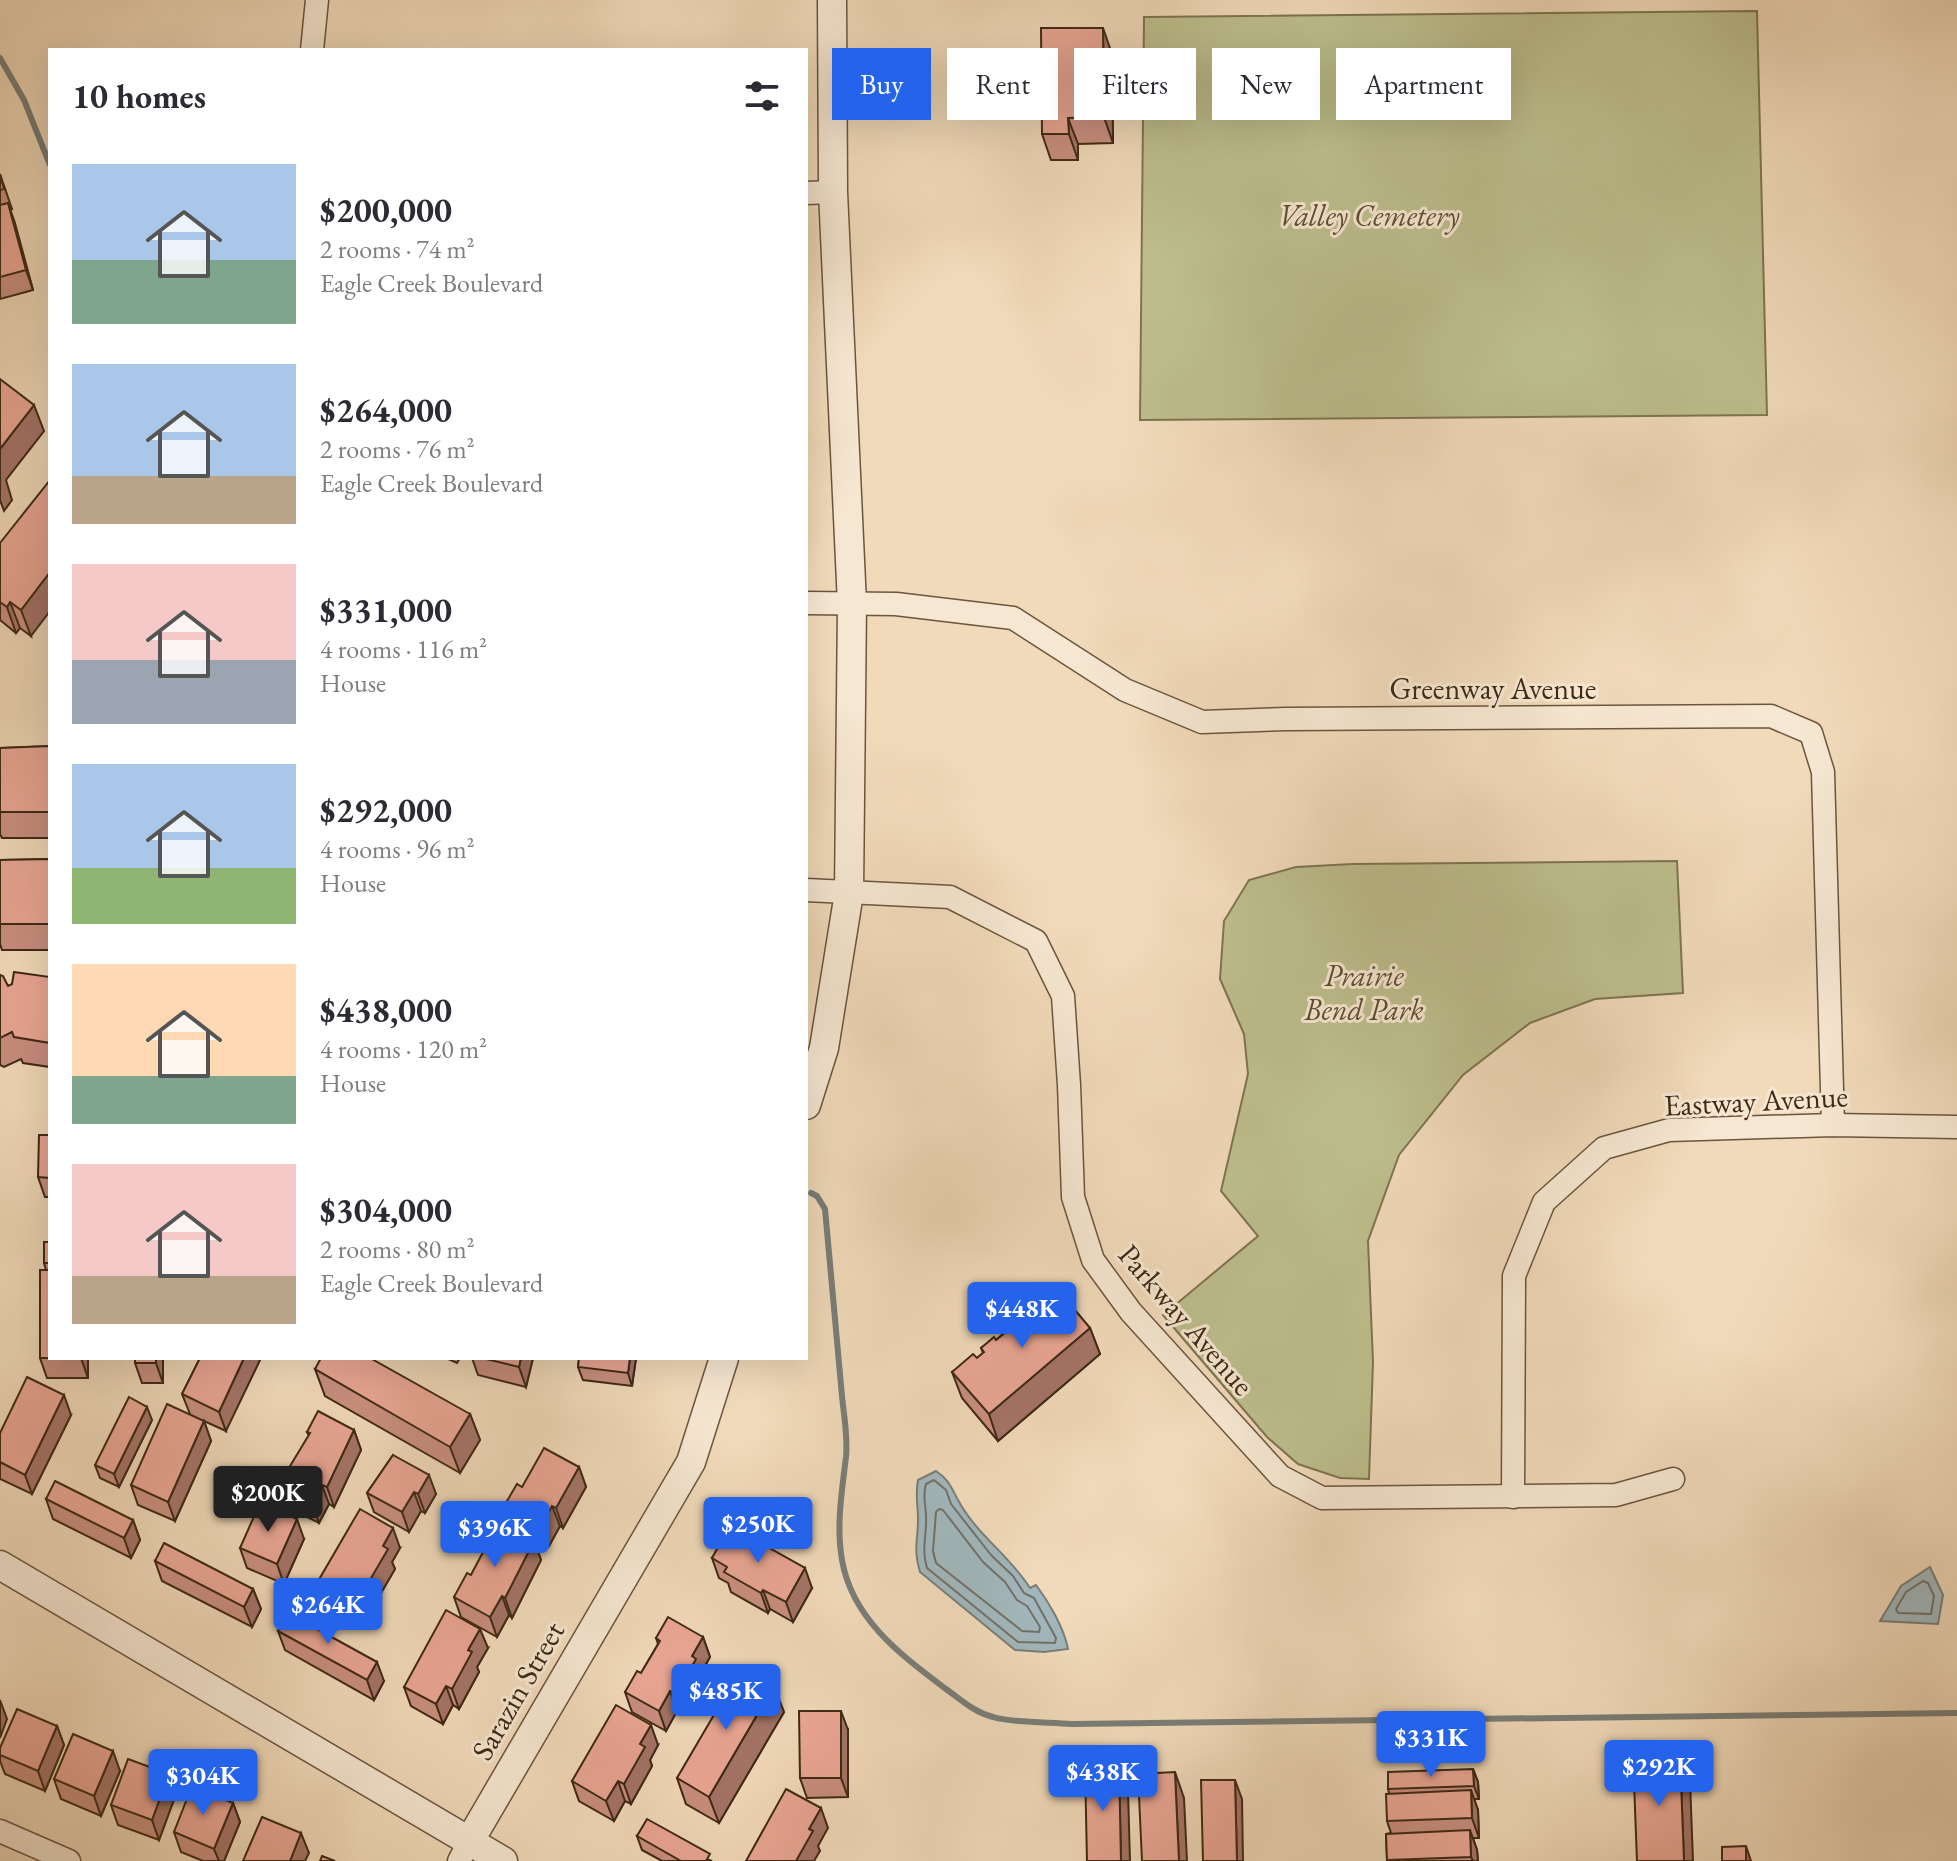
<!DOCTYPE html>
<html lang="en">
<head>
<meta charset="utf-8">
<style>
  :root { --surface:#fff; --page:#f7f7f7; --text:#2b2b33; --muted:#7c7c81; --accent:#2563eb }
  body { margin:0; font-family:"EB Garamond",serif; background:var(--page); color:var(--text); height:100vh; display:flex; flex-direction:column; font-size:30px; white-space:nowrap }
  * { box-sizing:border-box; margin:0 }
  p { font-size:26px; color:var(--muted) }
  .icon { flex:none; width:44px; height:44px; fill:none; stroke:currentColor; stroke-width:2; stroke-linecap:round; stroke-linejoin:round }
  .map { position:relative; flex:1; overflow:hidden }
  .sheet { position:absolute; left:48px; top:48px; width:760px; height:1312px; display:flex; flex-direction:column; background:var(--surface); border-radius:0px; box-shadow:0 8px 32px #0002 }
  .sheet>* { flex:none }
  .hud { position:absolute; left:832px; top:48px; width:760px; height:72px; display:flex; gap:16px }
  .price { position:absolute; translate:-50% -68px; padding:0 18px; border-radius:8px; background:var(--accent); color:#fff; font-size:26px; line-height:52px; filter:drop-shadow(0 2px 4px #0008) }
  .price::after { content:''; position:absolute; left:50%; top:48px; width:24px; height:18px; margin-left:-12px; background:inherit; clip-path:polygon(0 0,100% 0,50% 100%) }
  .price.active { background:#222; color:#fff }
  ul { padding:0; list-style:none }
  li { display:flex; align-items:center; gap:24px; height:200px; padding:0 24px }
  li span { display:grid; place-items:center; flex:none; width:224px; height:160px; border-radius:0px; color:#555 }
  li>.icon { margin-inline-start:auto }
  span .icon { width:96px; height:96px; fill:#fffc; stroke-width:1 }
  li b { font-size:34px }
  h2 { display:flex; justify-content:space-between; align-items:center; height:96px; padding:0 24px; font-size:34px }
  .tag { padding:0 28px; border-radius:0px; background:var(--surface); box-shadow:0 8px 32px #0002; font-size:28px; line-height:72px }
  .tag.active { background:var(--accent); color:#fff }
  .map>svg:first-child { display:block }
  .green { fill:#bdbe8d; stroke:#7e7451; stroke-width:2 }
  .water { fill:#a1b7bc; stroke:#797e79; stroke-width:2 }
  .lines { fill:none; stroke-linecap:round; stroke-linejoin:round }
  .shore { stroke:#707068; stroke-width:2 }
  .stream { stroke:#797e79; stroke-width:6 }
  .minor-casing { stroke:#6b553e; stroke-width:25 }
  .tertiary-casing { stroke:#6b553e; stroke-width:31 }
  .minor { stroke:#f6e7d2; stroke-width:22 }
  .tertiary { stroke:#f6e7d2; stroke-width:28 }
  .wall { fill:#c98f7f; stroke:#3e2915; stroke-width:2 }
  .shaded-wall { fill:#a47468; stroke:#3e2915; stroke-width:2 }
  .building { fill:#eaa694; stroke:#3e2915; stroke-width:2 }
  .labels { text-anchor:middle; stroke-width:6; stroke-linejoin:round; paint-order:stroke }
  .park-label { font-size:30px; font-style:italic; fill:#5e4e33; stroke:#f6e7d2 }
  .street-label { font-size:30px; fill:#3e2915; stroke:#f6e7d2 }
</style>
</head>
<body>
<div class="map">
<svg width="1957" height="1861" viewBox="0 0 1957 1861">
  <rect width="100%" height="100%" fill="#f1daba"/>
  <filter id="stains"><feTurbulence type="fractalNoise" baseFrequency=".0025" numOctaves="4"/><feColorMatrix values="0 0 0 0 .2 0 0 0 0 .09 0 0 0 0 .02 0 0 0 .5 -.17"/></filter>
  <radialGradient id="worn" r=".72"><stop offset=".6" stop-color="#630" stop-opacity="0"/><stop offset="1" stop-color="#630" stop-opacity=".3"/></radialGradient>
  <!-- green -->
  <g class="green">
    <polygon points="1757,11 1767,415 1140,420 1144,17"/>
    <polygon points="1677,861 1683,993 1595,999 1530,1023 1463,1075 1399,1155 1368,1241 1373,1362 1369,1479 1340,1478 1298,1464 1267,1437 1163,1315 1258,1236 1221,1191 1248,1074 1244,1034 1220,979 1224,921 1249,880 1296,867 1353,864"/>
  </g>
  <!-- water -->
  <g class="water">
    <path d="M936 1471C949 1480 951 1487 958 1500 976 1534 1010 1556 1030 1588L1036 1585C1049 1602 1064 1628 1068 1649L1044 1652 1015 1650 920 1572C913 1550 918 1540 918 1519 918 1505 915 1494 918 1480Z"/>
    <polygon points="1930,1567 1943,1595 1938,1624 1880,1621 1901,1586"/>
  </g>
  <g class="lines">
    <!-- shore -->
    <g class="shore">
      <path d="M934 1480 946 1490 951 1504 991 1555 1013 1576 1024 1593 1034 1598 1056 1638 1055 1643 1018 1642 927 1568C921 1549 927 1535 926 1516 926 1505 922 1496 926 1484Z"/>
      <polygon points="939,1509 943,1510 983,1562 1005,1582 1017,1600 1027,1606 1040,1627 1039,1632 1022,1631 936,1563 933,1551 936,1512"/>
      <polygon points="1923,1581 1928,1583 1934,1596 1931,1614 1898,1613 1896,1609 1906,1592"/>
    </g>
    <!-- stream -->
    <g class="stream">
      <polyline points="0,58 24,100 50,165"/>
      <path d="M811 1193 817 1196 825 1209 842 1396C844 1417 848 1436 846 1457 842 1490 836 1526 842 1560 852 1619 901 1655 946 1689 961 1700 974 1712 993 1717 1011 1723 1051 1722 1072 1724L1957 1713"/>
    </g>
    <!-- minor casing -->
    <g class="minor-casing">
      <g id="minor">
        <polyline points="312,50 317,0"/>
        <polyline points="806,193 833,192"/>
        <polyline points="806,603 896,604 1013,618 1125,690 1202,722 1286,719 1771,716 1811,733 1823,772 1833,1125"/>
        <polyline points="806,890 950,897 1036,941 1063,996 1069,1085 1073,1197 1093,1260 1131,1312 1280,1476 1322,1498 1616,1495 1673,1479"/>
        <polyline points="1513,1497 1514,1276 1544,1202 1604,1148 1669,1130 1833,1125 1957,1127"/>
        <polyline points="0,1831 69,1861"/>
        <polyline points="459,1861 469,1842"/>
      </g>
    </g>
    <!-- tertiary casing -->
    <g class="tertiary-casing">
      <g id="tertiary">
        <polyline points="806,1105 824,1048 849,893 852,604 833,192 832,0"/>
        <polyline points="0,1565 503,1861"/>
        <polyline points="469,1842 691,1462 724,1358"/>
      </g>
    </g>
    <!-- minor -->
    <use href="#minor" class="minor"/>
    <!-- tertiary -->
    <use href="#tertiary" class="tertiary"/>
  </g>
  <!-- wall -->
  <g class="wall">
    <polygon points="1112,54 1113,143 1078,144 1078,160 1051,160 1042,134"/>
    <polygon points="0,174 12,209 10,209 33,290 0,299"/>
    <polygon points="0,543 31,636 20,628 16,633 0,620"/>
    <polygon points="50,746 50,838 2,838 0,834 0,748"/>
    <polygon points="50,859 50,950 2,950 0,944 0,860"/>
    <polygon points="0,975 8,986 50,977 50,1067 23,1063 21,1059 4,1067 0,1065"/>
    <polygon points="50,1135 50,1197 45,1197 38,1177"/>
    <polygon points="50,1242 50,1358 88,1358 88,1378 47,1378 40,1358 46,1270 44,1263"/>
    <polygon points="1033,1303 1090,1328 1100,1354 998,1441 962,1398 952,1372 977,1358 983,1353 981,1348 996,1340 1004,1333 1003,1329 1028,1315 1036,1309"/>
    <polygon points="163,1358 163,1383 142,1383 135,1363"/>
    <polygon points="200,1358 226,1431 204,1421 211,1441 175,1521 138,1505 131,1485 190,1414 182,1394"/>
    <polygon points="446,1358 460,1358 457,1363"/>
    <polygon points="472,1358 533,1358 526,1387 478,1375"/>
    <polygon points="579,1358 636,1358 632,1386 583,1380 578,1367"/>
    <polygon points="315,1369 470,1414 480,1440 460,1473 325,1396"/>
    <polygon points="71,1415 32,1494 0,1479 0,1433"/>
    <polygon points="152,1420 119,1487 100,1478 95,1465"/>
    <polygon points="354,1430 361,1450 334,1507 329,1504 319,1523 285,1506 278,1486 309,1436 307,1432"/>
    <polygon points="393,1455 436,1494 425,1513 421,1511 409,1532 374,1512 367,1493"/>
    <polygon points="579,1467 586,1487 563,1528 560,1526 549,1546 512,1526 504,1506 522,1487"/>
    <polygon points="46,1499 133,1520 140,1540 131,1558 53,1519"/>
    <polygon points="304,1539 284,1584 247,1568 240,1548"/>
    <polygon points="484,1541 534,1541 541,1560 512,1618 509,1615 497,1637 461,1617 454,1597 471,1575 486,1547"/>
    <polygon points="400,1548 392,1562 395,1569 374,1605 367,1601 356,1620 324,1602 317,1583"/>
    <polygon points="712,1558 812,1588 793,1622 770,1609 768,1613 731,1592 728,1583 719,1578"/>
    <polygon points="155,1561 253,1589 261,1609 252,1627 162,1581"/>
    <polygon points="278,1631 384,1681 374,1700 285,1650"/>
    <polygon points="703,1637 710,1657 701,1673 703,1678 683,1714 677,1711 666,1731 632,1712 625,1692 641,1673 658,1644 656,1638"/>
    <polygon points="488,1648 477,1667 479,1672 459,1709 453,1705 443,1724 411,1706 404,1687"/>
    <polygon points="784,1712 719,1823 686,1804 677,1778"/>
    <polygon points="57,1726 64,1745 45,1791 5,1774 0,1761 0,1748"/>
    <polygon points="848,1730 848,1797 807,1798 800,1778"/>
    <polygon points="658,1745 650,1760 652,1766 631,1804 625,1801 614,1821 579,1801 572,1781"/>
    <polygon points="1473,1769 1478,1782 1479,1799 1474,1799 1478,1810 1479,1838 1473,1838 1477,1850 1478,1861 1387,1861 1386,1834 1391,1833 1387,1821 1389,1793 1388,1789"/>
    <polygon points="120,1771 101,1816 61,1799 54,1779"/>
    <polygon points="169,1774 176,1794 159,1840 118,1825 111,1805"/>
    <polygon points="233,1803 240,1822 224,1861 203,1861 181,1852 174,1832"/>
    <polygon points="637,1836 712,1861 662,1861 642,1850"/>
  </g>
  <!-- shaded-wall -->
  <g class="shaded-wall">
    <polygon points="1103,28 1112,54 1113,143 1104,117"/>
    <polygon points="1068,118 1078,144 1078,160 1069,134"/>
    <polygon points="8,203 15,223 33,290 26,270"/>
    <polygon points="34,405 44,431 6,480 12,500 4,511 0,500 0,449"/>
    <polygon points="50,572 50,611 31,636 21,610"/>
    <polygon points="10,602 20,628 16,633 7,607"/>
    <polygon points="1090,1328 1100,1354 998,1441 989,1414"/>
    <polygon points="81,1358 88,1358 88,1378"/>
    <polygon points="156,1358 163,1358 163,1383 156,1363"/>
    <polygon points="244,1358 261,1358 226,1431 219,1412"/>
    <polygon points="521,1358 533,1358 526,1387 519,1367"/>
    <polygon points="630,1358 636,1358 632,1386 628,1373"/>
    <polygon points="64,1395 71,1415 32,1494 25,1475"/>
    <polygon points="147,1407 152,1420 119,1487 114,1474"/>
    <polygon points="470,1414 480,1440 460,1473 450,1447"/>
    <polygon points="204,1421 211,1441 175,1521 168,1502"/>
    <polygon points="354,1430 361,1450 334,1507 327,1487"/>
    <polygon points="579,1467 586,1487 563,1528 556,1508"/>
    <polygon points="429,1475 436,1494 425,1513 418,1494"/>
    <polygon points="322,1485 329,1504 319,1523 312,1504"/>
    <polygon points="414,1492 421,1511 409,1532 402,1512"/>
    <polygon points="552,1506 560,1526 549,1546 541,1526"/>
    <polygon points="297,1519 304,1539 284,1584 277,1564"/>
    <polygon points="133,1520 140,1540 131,1558 124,1538"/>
    <polygon points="393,1528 400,1548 392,1562 395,1569 374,1605 367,1585 383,1546"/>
    <polygon points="534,1541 541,1560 512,1618 505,1598"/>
    <polygon points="805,1568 812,1588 793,1622 786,1602"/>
    <polygon points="360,1581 367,1601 356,1620 349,1601"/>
    <polygon points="253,1589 261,1609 252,1627 244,1607"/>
    <polygon points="763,1590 770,1609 768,1613 761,1593"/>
    <polygon points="502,1596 509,1615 497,1637 490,1617"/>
    <polygon points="480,1629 488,1648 477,1667 479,1672 459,1709 452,1689 468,1650"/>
    <polygon points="703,1637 710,1657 701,1673 703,1678 683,1714 676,1694 692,1656"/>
    <polygon points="377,1662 384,1681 374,1700 367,1680"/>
    <polygon points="446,1686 453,1705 443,1724 436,1704"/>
    <polygon points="774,1686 784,1712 719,1823 709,1797"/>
    <polygon points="670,1691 677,1711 666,1731 659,1711"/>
    <polygon points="0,1700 7,1719 0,1738"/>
    <polygon points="841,1711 848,1730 848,1797 841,1778"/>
    <polygon points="651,1725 658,1745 650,1760 652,1766 631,1804 624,1784 640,1744"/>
    <polygon points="57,1726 64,1745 45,1791 38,1771"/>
    <polygon points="113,1751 120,1771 101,1816 94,1796"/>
    <polygon points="1680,1755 1690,1781 1693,1861 1684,1861"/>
    <polygon points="1119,1765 1128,1791 1130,1861 1121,1861"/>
    <polygon points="1473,1769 1478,1782 1479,1799 1474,1786"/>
    <polygon points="1175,1772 1184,1798 1187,1861 1179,1861"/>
    <polygon points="169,1774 176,1794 159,1840 152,1820"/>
    <polygon points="1235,1780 1242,1799 1243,1861 1237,1861"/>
    <polygon points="618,1781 625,1801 614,1821 606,1801"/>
    <polygon points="1471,1790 1478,1810 1479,1838 1472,1818"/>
    <polygon points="233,1803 240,1822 224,1861 219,1861 214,1849"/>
    <polygon points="821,1808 828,1828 818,1846 820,1851 814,1861 796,1861 809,1829"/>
    <polygon points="1470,1830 1477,1850 1478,1861 1473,1861 1471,1857"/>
    <polygon points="301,1833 309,1853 305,1861 290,1861"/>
    <polygon points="1746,1846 1751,1861 1746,1861"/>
  </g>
  <!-- building -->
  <g class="building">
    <polygon points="1041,28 1103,28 1104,117 1068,118 1069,134 1042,134"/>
    <polygon points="0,175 4,189 0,190"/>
    <polygon points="8,203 26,270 0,277 0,205"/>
    <polygon points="0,379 34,405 0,449"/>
    <polygon points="50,480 50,572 21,610 10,602 7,607 0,602 0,543"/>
    <polygon points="50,746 50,812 0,812 0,748"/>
    <polygon points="50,859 50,924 0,924 0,860"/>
    <polygon points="14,972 50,977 50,1043 14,1037 12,1032 0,1038 0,975 3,976 8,986 12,984"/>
    <polygon points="39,1135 50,1135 50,1178 38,1177"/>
    <rect x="44" y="1242" width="6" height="21"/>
    <polygon points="40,1270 50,1270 50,1358 81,1358 40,1358"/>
    <polygon points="1054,1285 1090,1328 989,1414 952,1372 973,1354 977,1358 984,1352 981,1348 994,1337 996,1340 1006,1332 1003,1329 1024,1311 1028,1315 1037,1307 1033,1303"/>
    <rect x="135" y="1358" width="21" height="5"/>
    <polygon points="200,1358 244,1358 219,1412 182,1394"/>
    <polygon points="321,1358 370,1358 470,1414 450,1447 315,1369"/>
    <polygon points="482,1358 521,1358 519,1367"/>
    <polygon points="579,1358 630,1358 628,1373 578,1367"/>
    <polygon points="27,1377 64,1395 25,1475 0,1462 0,1433"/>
    <polygon points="129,1397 147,1407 114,1474 95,1465"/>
    <polygon points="167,1404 204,1421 168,1502 131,1485"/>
    <polygon points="318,1411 354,1430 327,1487 322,1485 312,1504 278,1486 310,1433 307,1432"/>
    <polygon points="544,1448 579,1467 556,1508 552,1506 541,1526 504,1506 517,1484 522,1487"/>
    <polygon points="393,1455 429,1475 418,1494 414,1492 402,1512 367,1493"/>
    <polygon points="55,1481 133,1520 124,1538 46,1499"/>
    <polygon points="260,1503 297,1519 277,1564 240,1548"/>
    <polygon points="360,1509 393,1528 383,1546 388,1549 367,1585 360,1581 349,1601 317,1583"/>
    <polygon points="496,1520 534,1541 505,1598 502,1596 490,1617 454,1597 467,1573 471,1575 488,1543 484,1541"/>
    <polygon points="730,1526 805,1568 786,1602 763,1590 761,1593 724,1572 727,1567 712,1558"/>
    <polygon points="164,1543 253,1589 244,1607 155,1561"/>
    <polygon points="446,1610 480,1629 468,1650 472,1652 452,1689 446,1686 436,1704 404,1687"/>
    <polygon points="288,1613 377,1662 367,1680 278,1631"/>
    <polygon points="668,1617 703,1637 692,1656 696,1659 676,1694 670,1691 659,1711 625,1692 637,1671 641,1673 660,1641 656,1638"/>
    <polygon points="742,1667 774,1686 709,1797 677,1778"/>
    <polygon points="616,1705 651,1725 640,1744 645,1747 624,1784 618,1781 606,1801 572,1781"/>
    <polygon points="17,1709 57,1726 38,1771 0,1755 0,1748"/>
    <polygon points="799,1711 841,1711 841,1778 800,1778"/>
    <polygon points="73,1734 113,1751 94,1796 54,1779"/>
    <polygon points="1680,1755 1684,1861 1637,1861 1633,1756"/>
    <polygon points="128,1759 169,1774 152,1820 111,1805"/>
    <polygon points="1119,1765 1121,1861 1087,1861 1085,1766"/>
    <polygon points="1473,1769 1474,1786 1388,1789 1388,1772"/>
    <polygon points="1175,1772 1179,1861 1142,1861 1138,1774"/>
    <polygon points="1201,1780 1235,1780 1237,1861 1203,1861"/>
    <polygon points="192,1786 233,1803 214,1849 174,1832"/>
    <polygon points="786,1789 821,1808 809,1829 813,1831 796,1861 746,1861"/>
    <polygon points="1471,1790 1472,1818 1387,1821 1386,1794"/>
    <polygon points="262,1817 301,1833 290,1861 243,1861"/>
    <polygon points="647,1819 710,1854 706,1861 681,1861 637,1836"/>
    <polygon points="1470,1830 1471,1857 1387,1860 1386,1834"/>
    <polygon points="1746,1846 1746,1861 1722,1861 1722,1847"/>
    <polygon points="322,1856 335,1861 320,1861"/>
  </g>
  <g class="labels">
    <!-- park labels -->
    <g class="park-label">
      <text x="1369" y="226">Valley Cemetery</text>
      <text x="1364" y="986">Prairie<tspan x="1364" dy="34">Bend Park</tspan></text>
    </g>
    <!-- street labels -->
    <g class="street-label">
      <text x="1493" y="699">Greenway Avenue</text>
      <text transform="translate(1756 1101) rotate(-3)" y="10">Eastway Avenue</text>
      <text transform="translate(1186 1320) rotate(49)" y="10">Parkway Avenue</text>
      <text transform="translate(518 1691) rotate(-60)" y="10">Sarazin Street</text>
    </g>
  </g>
  <rect width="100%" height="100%" filter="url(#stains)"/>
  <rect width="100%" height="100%" fill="url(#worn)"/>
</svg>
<b class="price" style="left:1022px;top:1350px">$448K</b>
<b class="price active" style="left:268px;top:1534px">$200K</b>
<b class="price" style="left:758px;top:1565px">$250K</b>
<b class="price" style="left:495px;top:1569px">$396K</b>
<b class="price" style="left:328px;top:1646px">$264K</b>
<b class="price" style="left:726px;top:1732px">$485K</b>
<b class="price" style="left:1431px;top:1779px">$331K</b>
<b class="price" style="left:1659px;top:1808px">$292K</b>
<b class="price" style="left:1103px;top:1813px">$438K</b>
<b class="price" style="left:203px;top:1817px">$304K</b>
<div class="hud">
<a class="tag active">Buy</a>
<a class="tag">Rent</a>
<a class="tag">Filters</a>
<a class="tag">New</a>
<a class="tag">Apartment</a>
</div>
<section class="sheet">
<h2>10 homes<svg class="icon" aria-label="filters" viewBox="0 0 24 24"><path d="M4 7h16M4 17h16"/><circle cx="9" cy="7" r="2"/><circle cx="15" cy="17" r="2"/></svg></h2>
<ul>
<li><span style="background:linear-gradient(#a9c7e8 60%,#7fa58c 0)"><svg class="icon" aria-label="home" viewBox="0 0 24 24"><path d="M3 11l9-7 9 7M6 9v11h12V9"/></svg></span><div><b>$200,000</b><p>2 rooms · 74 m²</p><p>Eagle Creek Boulevard</p></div></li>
<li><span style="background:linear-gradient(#a9c7e8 70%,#b9a48a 0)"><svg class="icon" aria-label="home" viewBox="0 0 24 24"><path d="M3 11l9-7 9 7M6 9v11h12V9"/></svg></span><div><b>$264,000</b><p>2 rooms · 76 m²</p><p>Eagle Creek Boulevard</p></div></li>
<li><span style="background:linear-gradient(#f6c9c9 60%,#9aa5b1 0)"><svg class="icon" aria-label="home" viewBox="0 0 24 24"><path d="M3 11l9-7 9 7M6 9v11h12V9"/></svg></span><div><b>$331,000</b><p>4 rooms · 116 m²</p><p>House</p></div></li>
<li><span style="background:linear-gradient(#a9c7e8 65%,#8fb573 0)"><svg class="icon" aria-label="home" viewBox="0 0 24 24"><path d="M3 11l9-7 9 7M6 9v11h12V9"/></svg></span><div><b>$292,000</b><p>4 rooms · 96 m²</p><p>House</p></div></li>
<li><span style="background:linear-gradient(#ffd9b3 70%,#7fa58c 0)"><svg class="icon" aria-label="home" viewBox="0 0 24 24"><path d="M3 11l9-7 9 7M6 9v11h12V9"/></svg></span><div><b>$438,000</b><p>4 rooms · 120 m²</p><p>House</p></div></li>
<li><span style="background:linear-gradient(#f6c9c9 70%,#b9a48a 0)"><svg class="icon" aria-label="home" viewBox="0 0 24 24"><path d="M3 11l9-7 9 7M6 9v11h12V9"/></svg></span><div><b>$304,000</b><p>2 rooms · 80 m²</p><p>Eagle Creek Boulevard</p></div></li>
</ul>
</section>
</div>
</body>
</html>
